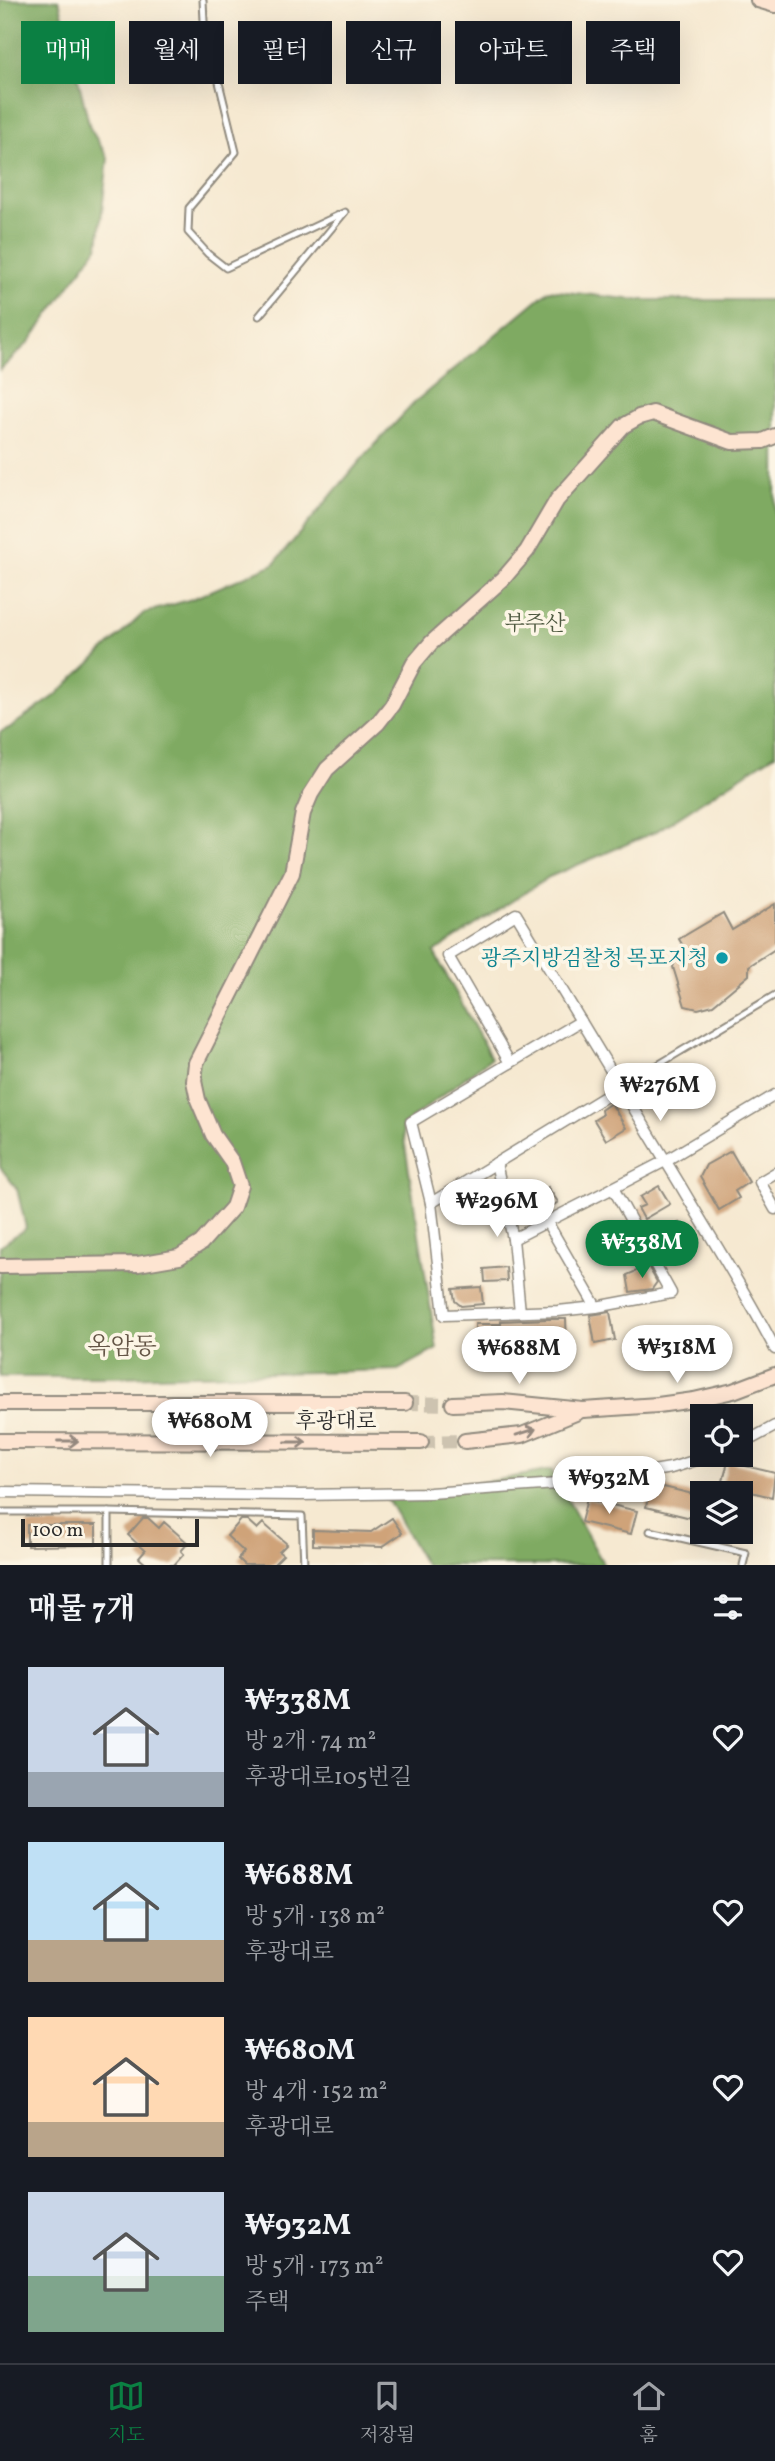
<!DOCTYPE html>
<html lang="ko">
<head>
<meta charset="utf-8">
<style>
  :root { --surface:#171b24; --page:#242831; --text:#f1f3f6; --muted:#9ea1a6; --line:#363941; --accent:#0b8043 }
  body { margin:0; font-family:Vollkorn,"Noto Serif KR",serif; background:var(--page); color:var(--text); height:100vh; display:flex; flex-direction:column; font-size:26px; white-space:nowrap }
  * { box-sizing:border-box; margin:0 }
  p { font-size:23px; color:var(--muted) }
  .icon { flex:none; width:38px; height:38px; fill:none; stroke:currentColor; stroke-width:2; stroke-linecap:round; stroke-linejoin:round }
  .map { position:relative; height:1565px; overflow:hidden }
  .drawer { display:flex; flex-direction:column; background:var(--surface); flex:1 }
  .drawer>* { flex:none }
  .guide { position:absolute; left:21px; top:21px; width:733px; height:63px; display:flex; gap:14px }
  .fabs { position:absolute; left:690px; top:1404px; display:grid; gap:14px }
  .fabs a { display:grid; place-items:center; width:63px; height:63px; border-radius:0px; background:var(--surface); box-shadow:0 7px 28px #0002; font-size:35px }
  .scale { position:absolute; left:21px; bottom:18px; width:178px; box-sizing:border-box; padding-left:7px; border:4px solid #2b2b2b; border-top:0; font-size:19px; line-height:24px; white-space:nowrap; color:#2b2b2b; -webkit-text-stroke:5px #fcf5e5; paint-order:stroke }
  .price { position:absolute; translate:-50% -60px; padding:0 16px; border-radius:24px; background:#fff; color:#222; font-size:23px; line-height:46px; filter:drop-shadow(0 2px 4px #0008) }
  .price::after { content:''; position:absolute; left:50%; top:42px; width:21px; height:16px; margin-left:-10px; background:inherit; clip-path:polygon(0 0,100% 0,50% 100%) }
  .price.current { background:var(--accent); color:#fff }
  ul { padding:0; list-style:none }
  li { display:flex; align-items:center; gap:21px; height:175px; padding:0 28px }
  li span { display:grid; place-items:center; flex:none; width:196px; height:140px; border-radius:0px; color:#555 }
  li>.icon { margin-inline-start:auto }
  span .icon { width:84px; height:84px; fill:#fffc; stroke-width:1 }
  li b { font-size:30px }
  h2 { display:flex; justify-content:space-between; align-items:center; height:84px; padding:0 28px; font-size:30px }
  .pill { padding:0 24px; border-radius:0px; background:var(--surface); box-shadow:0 7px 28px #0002; font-size:24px; line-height:63px }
  .pill.current { background:var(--accent); color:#fff }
  .tab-bar { display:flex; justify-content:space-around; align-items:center; height:98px; border-top:2px solid var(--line); background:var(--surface); font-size:19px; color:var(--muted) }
  .tab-bar a { display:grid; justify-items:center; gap:4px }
  .tab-bar .current { color:var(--accent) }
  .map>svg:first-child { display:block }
  .forest { fill:#7faa62; stroke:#556a46; stroke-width:2 }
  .building { fill:#cfa379 }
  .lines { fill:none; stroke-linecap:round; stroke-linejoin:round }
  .secondary-tunnel { stroke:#cdc3b0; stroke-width:14; stroke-dasharray:14 7; stroke-linecap:butt }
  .lane-casing { stroke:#908a7e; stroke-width:9 }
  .street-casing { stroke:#908a7e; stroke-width:13 }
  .secondary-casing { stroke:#908a7e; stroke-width:18 }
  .lane { stroke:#fff; stroke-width:5 }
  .street { stroke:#fff; stroke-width:10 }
  .secondary { stroke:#fde4d1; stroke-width:14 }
  .oneway { stroke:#94887e }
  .culture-dot { fill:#0f9aa8; stroke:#fcf5e5; stroke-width:2.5 }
  .labels { text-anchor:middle; stroke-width:7; stroke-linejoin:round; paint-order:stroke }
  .park-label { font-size:21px; fill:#4e5940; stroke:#fcf5e5 }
  .culture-label { font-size:21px; fill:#0d838f; stroke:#fcf5e5; text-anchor:end }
  .street-label { font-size:21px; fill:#2b2b2b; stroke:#fcf5e5 }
  .quarter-label { font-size:24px; fill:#645546; stroke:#fcf5e5 }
</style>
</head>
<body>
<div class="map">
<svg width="775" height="1565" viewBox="0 0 775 1565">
  <rect width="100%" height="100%" fill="#fcf5e5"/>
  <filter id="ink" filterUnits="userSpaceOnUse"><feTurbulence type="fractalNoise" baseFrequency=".0143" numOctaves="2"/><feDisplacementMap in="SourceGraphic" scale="14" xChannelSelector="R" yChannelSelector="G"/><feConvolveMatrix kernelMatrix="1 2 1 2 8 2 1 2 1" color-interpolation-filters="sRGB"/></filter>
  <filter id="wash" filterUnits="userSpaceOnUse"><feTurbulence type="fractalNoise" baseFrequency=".00686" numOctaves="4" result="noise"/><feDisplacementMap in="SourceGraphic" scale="28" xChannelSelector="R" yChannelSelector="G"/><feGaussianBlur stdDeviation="1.57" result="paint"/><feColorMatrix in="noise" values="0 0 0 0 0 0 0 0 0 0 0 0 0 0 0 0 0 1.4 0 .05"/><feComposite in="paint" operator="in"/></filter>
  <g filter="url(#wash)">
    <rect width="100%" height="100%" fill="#f6e9d1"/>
    <!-- forest -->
    <g class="forest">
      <polygon points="0,0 59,0 90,128 108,158 98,246 30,341 0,370"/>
      <polygon points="549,290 636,300 775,300 775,754 655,832 549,877 434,952 491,1058 402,1126 437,1349 398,1370 117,1377 0,1377 0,1246 26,1228 17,1189 0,1167 0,732 9,728 55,696 144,613 192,599 274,564 360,461 416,401"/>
      <polygon points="551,1470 604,1565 425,1565 388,1500"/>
    </g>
    <g id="blocks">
      <!-- building -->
      <g class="building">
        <polygon points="775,904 775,949 749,966 749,975 713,1005 698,1009 685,1006 673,967 676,959 689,956 679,939 723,913 732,930"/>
        <polygon points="611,1103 626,1128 606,1140 594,1120 602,1115 601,1110"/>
        <polygon points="731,1151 749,1182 735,1191 739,1198 719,1210 700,1177 706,1165"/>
        <polygon points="659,1186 670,1204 644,1219 638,1208 645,1205 640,1197"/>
        <polygon points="548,1187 558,1202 546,1211 535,1196"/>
        <polygon points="679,1223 687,1238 670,1248 662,1233"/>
        <polygon points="648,1266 657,1282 652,1289 630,1292 627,1275"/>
        <polygon points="506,1267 507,1281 485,1282 484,1269"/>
        <polygon points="481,1287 483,1304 461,1306 455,1301 453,1289"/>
        <polygon points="610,1312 615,1340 595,1344 590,1315"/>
        <polygon points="547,1319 566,1319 567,1347 496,1347 496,1350 476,1350 475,1324 501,1324 501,1321"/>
        <polygon points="728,1462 775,1473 772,1497 722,1485"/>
        <polygon points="651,1484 701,1496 695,1519 646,1507"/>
        <polygon points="587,1499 637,1511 631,1534 581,1522"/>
        <polygon points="143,1518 148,1518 159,1528 164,1522 188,1543 181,1551 184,1554 174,1565 147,1565 139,1558 145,1551 128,1535"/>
        <polygon points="392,1518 402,1533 382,1547 313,1545 313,1530 371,1532"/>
        <polygon points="241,1520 247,1520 257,1529 263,1523 287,1544 279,1552 283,1555 273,1565 244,1565 238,1559 244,1552 227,1536"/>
        <polygon points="27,1525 96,1525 96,1545 27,1546"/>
      </g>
    </g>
  </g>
  <g filter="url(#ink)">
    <use href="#blocks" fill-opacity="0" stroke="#908a7e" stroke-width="2"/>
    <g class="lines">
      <!-- secondary-tunnel -->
      <g class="secondary-tunnel">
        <polyline points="405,1403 453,1404"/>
        <polyline points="421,1442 465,1441"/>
      </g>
      <!-- lane casing -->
      <g class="lane-casing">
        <g id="lane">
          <polyline points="203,0 204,21 236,152 189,208 188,232 208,254 226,268 345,212 259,316"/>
          <polyline points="621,1087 775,995"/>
          <polyline points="0,1512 109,1512 109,1565"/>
          <polyline points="109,1512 302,1516 304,1565"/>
          <polyline points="650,1531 746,1553 743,1565"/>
        </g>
      </g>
      <!-- street casing -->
      <g class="street-casing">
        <g id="street">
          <polyline points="510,1063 581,1021"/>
          <path d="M775 1095 665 1161 613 1188 671 1293 596 1307 558 1311 444 1315 431 1203 411 1122 510 1063 448 956 516 914C570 1004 625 1093 679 1183 711 1238 746 1292 775 1349"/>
          <polyline points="496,1163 513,1239 520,1312"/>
          <polyline points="775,1173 760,1182 775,1209"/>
          <polyline points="431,1203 621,1087"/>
          <polyline points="547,1222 596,1307"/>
          <polyline points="513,1239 613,1188"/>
          <polyline points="740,1445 775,1426"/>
          <polyline points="0,1492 300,1495 430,1493 586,1482 671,1468 716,1454"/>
        </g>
      </g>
      <!-- secondary casing -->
      <g class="secondary-casing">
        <g id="secondary">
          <polyline points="758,0 775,5"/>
          <polyline points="0,1266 138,1264 179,1257 201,1243 233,1207 240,1186 232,1162 213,1135 198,1100 194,1081 196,1063 292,873 303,813 311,794 327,769 378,723 392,705 414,663 431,643 503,579 527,551 557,500 623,426 639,417 653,413 732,442 763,441 775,436"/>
          <polyline points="0,1403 405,1403"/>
          <polyline points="453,1404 503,1402 583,1410 658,1405 694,1400 733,1391 775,1375"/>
          <polyline points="0,1441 421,1442"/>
          <polyline points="465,1441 522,1435 578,1412"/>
        </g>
      </g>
      <!-- lane -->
      <use href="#lane" class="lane"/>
      <!-- street -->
      <use href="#street" class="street"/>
      <!-- secondary -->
      <use href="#secondary" class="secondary"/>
    </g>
    <!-- one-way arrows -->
    <defs><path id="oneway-shaft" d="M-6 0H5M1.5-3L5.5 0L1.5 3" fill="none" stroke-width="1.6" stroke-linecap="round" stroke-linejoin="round" transform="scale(1.75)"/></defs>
    <g class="oneway">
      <use href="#oneway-shaft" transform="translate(526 1432) rotate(-17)"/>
      <use href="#oneway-shaft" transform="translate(68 1441)"/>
      <use href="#oneway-shaft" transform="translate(296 1442)"/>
    </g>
  </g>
  <!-- markers -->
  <circle class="culture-dot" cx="722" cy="958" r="7"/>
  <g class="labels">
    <!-- park labels -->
    <g class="park-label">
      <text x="535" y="630">부주산</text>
    </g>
    <!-- culture labels -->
    <g class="culture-label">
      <text x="708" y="965">광주지방검찰청 목포지청</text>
    </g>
    <!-- street labels -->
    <g class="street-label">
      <text x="336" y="1428">후광대로</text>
    </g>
    <!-- quarter labels -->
    <g class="quarter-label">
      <text x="122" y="1354">옥암동</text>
    </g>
  </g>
</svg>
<div class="fabs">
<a><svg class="icon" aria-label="locate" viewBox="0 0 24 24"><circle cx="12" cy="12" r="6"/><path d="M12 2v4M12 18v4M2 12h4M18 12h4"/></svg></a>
<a><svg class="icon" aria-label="layers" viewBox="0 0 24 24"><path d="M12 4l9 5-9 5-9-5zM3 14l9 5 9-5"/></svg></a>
</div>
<div class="scale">100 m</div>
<b class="price" style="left:660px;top:1123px">₩276M</b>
<b class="price" style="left:497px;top:1239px">₩296M</b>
<b class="price current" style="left:642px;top:1280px">₩338M</b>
<b class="price" style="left:677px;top:1385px">₩318M</b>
<b class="price" style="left:519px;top:1386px">₩688M</b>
<b class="price" style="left:210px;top:1459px">₩680M</b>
<b class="price" style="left:609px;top:1516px">₩932M</b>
<div class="guide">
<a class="pill current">매매</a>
<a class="pill">월세</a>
<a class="pill">필터</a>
<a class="pill">신규</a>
<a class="pill">아파트</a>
<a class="pill">주택</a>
</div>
</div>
<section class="drawer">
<h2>매물 7개<svg class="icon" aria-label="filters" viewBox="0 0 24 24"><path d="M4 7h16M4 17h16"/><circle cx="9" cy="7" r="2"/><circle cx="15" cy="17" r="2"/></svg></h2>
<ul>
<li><span style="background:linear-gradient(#c9d6e8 75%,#9aa5b1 0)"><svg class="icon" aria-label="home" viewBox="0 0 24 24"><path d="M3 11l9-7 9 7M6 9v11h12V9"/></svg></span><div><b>₩338M</b><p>방 2개 · 74 m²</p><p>후광대로105번길</p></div><svg class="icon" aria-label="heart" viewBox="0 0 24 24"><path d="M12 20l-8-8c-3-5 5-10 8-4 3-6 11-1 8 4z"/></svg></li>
<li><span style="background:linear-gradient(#bfe0f5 70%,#b9a48a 0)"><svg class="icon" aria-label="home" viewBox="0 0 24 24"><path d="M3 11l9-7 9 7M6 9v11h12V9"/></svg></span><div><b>₩688M</b><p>방 5개 · 138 m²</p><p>후광대로</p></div><svg class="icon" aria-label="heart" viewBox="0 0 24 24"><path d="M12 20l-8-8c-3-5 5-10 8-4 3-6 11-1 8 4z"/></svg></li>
<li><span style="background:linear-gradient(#ffd9b3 75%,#b9a48a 0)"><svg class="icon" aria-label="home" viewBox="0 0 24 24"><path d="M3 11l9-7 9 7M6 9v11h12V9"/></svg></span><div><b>₩680M</b><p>방 4개 · 152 m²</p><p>후광대로</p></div><svg class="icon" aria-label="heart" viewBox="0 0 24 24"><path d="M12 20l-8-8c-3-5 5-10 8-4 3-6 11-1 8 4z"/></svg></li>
<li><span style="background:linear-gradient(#c9d6e8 60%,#7fa58c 0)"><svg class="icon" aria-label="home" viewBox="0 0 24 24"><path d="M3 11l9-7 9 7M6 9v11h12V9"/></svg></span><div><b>₩932M</b><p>방 5개 · 173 m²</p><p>주택</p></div><svg class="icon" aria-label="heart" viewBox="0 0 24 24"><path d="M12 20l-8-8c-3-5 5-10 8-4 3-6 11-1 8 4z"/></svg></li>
</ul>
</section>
<nav class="tab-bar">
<a class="current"><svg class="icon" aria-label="map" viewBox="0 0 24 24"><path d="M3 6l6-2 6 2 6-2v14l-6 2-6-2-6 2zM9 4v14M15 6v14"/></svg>지도</a>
<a><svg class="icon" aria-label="saved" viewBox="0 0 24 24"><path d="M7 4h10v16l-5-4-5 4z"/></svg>저장됨</a>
<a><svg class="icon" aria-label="home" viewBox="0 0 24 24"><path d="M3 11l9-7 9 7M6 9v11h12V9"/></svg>홈</a>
</nav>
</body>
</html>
